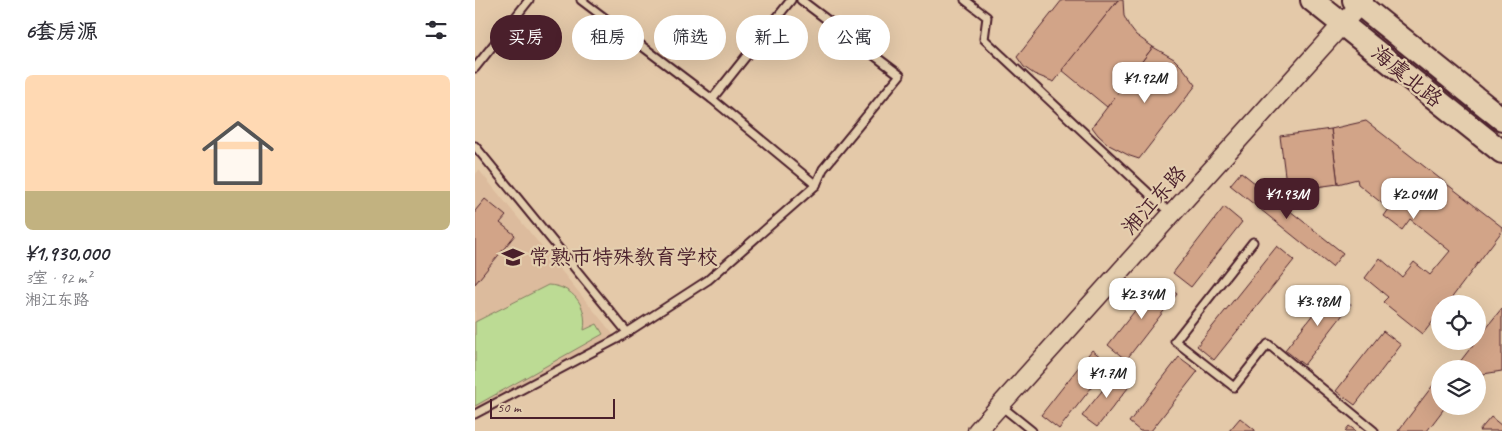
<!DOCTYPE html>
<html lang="zh">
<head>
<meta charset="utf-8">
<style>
  :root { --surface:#fff; --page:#f2f2f3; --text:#2b2b33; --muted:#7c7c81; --accent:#4a1f2b }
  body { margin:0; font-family:Caveat,"LXGW WenKai TC",sans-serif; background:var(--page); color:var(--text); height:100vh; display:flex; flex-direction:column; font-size:19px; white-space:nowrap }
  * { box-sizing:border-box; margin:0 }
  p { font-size:16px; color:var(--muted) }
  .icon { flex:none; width:28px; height:28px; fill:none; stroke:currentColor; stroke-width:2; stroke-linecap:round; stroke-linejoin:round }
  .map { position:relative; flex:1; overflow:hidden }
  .side { display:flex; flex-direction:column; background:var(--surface); width:475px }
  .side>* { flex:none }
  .guide { position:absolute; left:15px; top:15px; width:475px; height:45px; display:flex; gap:10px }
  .controls { position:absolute; left:956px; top:295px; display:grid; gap:10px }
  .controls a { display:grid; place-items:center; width:55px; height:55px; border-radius:50%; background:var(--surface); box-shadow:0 5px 20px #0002; font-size:25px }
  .scale { position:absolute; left:15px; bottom:12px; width:125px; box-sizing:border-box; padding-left:5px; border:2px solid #4a1f2b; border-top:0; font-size:14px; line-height:18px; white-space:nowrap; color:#4a1f2b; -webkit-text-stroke:4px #e4ceae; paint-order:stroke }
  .price { position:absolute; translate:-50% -42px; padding:0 11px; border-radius:10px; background:#fff; color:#222; font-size:16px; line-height:32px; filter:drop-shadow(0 1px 2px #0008) }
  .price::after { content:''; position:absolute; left:50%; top:30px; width:15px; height:11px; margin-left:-8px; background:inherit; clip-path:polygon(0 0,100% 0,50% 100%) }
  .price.current { background:var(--accent); color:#fff }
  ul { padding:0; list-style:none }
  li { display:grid; align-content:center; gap:10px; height:265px; padding:0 25px }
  li span { display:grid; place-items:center; height:155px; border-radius:8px; color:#555 }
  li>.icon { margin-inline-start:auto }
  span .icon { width:90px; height:90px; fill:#fffc; stroke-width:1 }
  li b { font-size:21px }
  h2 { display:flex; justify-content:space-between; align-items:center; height:60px; padding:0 25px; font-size:21px }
  .chip { padding:0 18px; border-radius:22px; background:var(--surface); box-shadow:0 5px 20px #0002; font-size:18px; line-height:45px }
  .chip.current { background:var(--accent); color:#fff }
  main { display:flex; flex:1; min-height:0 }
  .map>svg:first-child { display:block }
  .built { fill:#dcbb9d }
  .green { fill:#bcdb94; stroke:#837d60 }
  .building { fill:#d2a488; stroke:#4a1f2b }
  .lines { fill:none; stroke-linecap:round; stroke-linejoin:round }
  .service-casing { stroke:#4a1f2b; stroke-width:11 }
  .tertiary-casing { stroke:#4a1f2b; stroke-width:21 }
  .primary-casing { stroke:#4a1f2b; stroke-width:26 }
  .service { stroke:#e4ceae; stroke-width:7 }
  .tertiary { stroke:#e4ceae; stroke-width:18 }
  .primary { stroke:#e4ceae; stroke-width:22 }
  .labels { text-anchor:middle; stroke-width:4.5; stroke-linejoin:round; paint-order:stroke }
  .street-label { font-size:21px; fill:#4a1f2b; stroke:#e4ceae }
  .poi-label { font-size:21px; fill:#4a1f2b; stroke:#e4ceae; text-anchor:start }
</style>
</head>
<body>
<main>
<section class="side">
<h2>6套房源<svg class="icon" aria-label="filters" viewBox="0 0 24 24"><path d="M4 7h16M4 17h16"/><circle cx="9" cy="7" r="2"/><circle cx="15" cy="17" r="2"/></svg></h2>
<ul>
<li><span style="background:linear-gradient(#ffd9b3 75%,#c2b280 0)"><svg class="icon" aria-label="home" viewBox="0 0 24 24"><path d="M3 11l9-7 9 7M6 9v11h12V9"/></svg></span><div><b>¥1,930,000</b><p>3室 · 92 m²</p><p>湘江东路</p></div></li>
</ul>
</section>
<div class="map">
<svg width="1027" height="431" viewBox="0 0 1027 431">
  <rect width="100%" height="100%" fill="#e4c9a9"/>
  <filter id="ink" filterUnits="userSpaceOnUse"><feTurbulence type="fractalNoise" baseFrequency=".02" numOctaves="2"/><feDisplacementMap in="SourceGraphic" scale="10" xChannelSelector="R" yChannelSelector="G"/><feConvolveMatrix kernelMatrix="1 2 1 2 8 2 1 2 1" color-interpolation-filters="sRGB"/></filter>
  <g filter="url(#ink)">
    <!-- built -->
    <polygon class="built" points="4,170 142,339 0,415 0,175"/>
    <!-- green -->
    <path class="green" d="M73 285C98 286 113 306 109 330L122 324 128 334 0 406V322Z"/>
    <!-- building -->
    <g class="building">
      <polygon points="587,0 643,0 579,82 559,74 549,67 542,57"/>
      <polygon points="643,0 648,0 649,16 654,26 661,35 678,47 632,107 587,70"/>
      <polygon points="678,47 699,59 708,68 721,85 664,159 655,156 634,145 623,135 617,127"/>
      <polygon points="891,121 1027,227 1027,231 972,304 965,304 965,312 948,334 908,302 913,297 890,278 905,258 927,277 939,262 955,275 975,251 935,219 927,230 909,216 914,209 883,184 882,179 863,184 856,129"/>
      <polygon points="856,129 863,184 812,191 805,136"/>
      <polygon points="766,172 868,253 857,267 755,185"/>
      <polygon points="10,199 31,216 25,223 40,235 0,284 0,211"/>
      <polygon points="749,207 767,222 716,287 698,273"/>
      <polygon points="802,246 819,260 739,360 722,346"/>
      <polygon points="684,280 702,294 651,360 633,345"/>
      <polygon points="857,290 876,304 829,365 810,350"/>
      <polygon points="1027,308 1027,371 1002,375 1002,369 992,369 984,363 1001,341 1002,341 1002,339"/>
      <polygon points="908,331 926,345 880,405 861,391"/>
      <polygon points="617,350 635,364 584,429 566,415"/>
      <polygon points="704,357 723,371 676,431 665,431 654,422"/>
      <polygon points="642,372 657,383 622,427 607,416"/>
      <polygon points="965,376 965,406 971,406 952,431 923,431"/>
      <polygon points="1016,417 1027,426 1027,431 1004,431"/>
      <polygon points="765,418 780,430 780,431 754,431"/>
      <polygon points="874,426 881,431 870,431"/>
    </g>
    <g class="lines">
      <!-- service casing -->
      <g class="service-casing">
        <g id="service">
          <polyline points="106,0 237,99 341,185"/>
          <polyline points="490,0 512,17 509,39 696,214"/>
          <polyline points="0,68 54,0"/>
          <polyline points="237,99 316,0"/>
          <polyline points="0,146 152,332"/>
          <polyline points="778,242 700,341 759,387 793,344 899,431"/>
          <polyline points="526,406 557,431"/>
          <polyline points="0,414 142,339 233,280 341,185 348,169 425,75 326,0"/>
        </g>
      </g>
      <!-- tertiary casing -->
      <g class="tertiary-casing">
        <polyline id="tertiary" points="502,431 889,0"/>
      </g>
      <!-- primary casing -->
      <g class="primary-casing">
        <g id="primary">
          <polyline points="837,0 1027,152"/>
          <polyline points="879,0 1027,119"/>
        </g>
      </g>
      <!-- service -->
      <use href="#service" class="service"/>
      <!-- tertiary -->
      <use href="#tertiary" class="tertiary"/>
      <!-- primary -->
      <use href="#primary" class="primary"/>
    </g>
  </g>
  <!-- icons -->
  <defs>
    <g id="school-bare" transform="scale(1.725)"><path d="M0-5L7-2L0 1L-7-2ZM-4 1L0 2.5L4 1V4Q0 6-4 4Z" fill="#4a1f2b" stroke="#e4ceae" stroke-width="2.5" paint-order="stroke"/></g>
  </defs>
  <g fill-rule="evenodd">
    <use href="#school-bare" x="38" y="257"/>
  </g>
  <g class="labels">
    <!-- street labels -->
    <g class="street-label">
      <text transform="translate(932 76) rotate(39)" y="7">海虞北路</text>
      <text transform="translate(679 200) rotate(-48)" y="7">湘江东路</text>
    </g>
    <!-- poi labels -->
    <g class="poi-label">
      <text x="54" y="264">常熟市特殊教育学校</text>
    </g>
  </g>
</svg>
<div class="controls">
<a><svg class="icon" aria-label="locate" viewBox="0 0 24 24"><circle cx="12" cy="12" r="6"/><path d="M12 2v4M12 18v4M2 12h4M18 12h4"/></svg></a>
<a><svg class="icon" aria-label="layers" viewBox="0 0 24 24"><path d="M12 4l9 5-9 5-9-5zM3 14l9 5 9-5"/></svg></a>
</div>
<div class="scale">50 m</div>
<b class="price" style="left:670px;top:104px">¥1.92M</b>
<b class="price current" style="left:812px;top:220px">¥1.93M</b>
<b class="price" style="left:939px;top:220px">¥2.04M</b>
<b class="price" style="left:667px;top:320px">¥2.34M</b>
<b class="price" style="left:843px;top:327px">¥3.98M</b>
<b class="price" style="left:632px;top:399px">¥1.7M</b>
<div class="guide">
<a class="chip current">买房</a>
<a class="chip">租房</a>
<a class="chip">筛选</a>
<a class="chip">新上</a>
<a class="chip">公寓</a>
</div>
</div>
</main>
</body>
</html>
